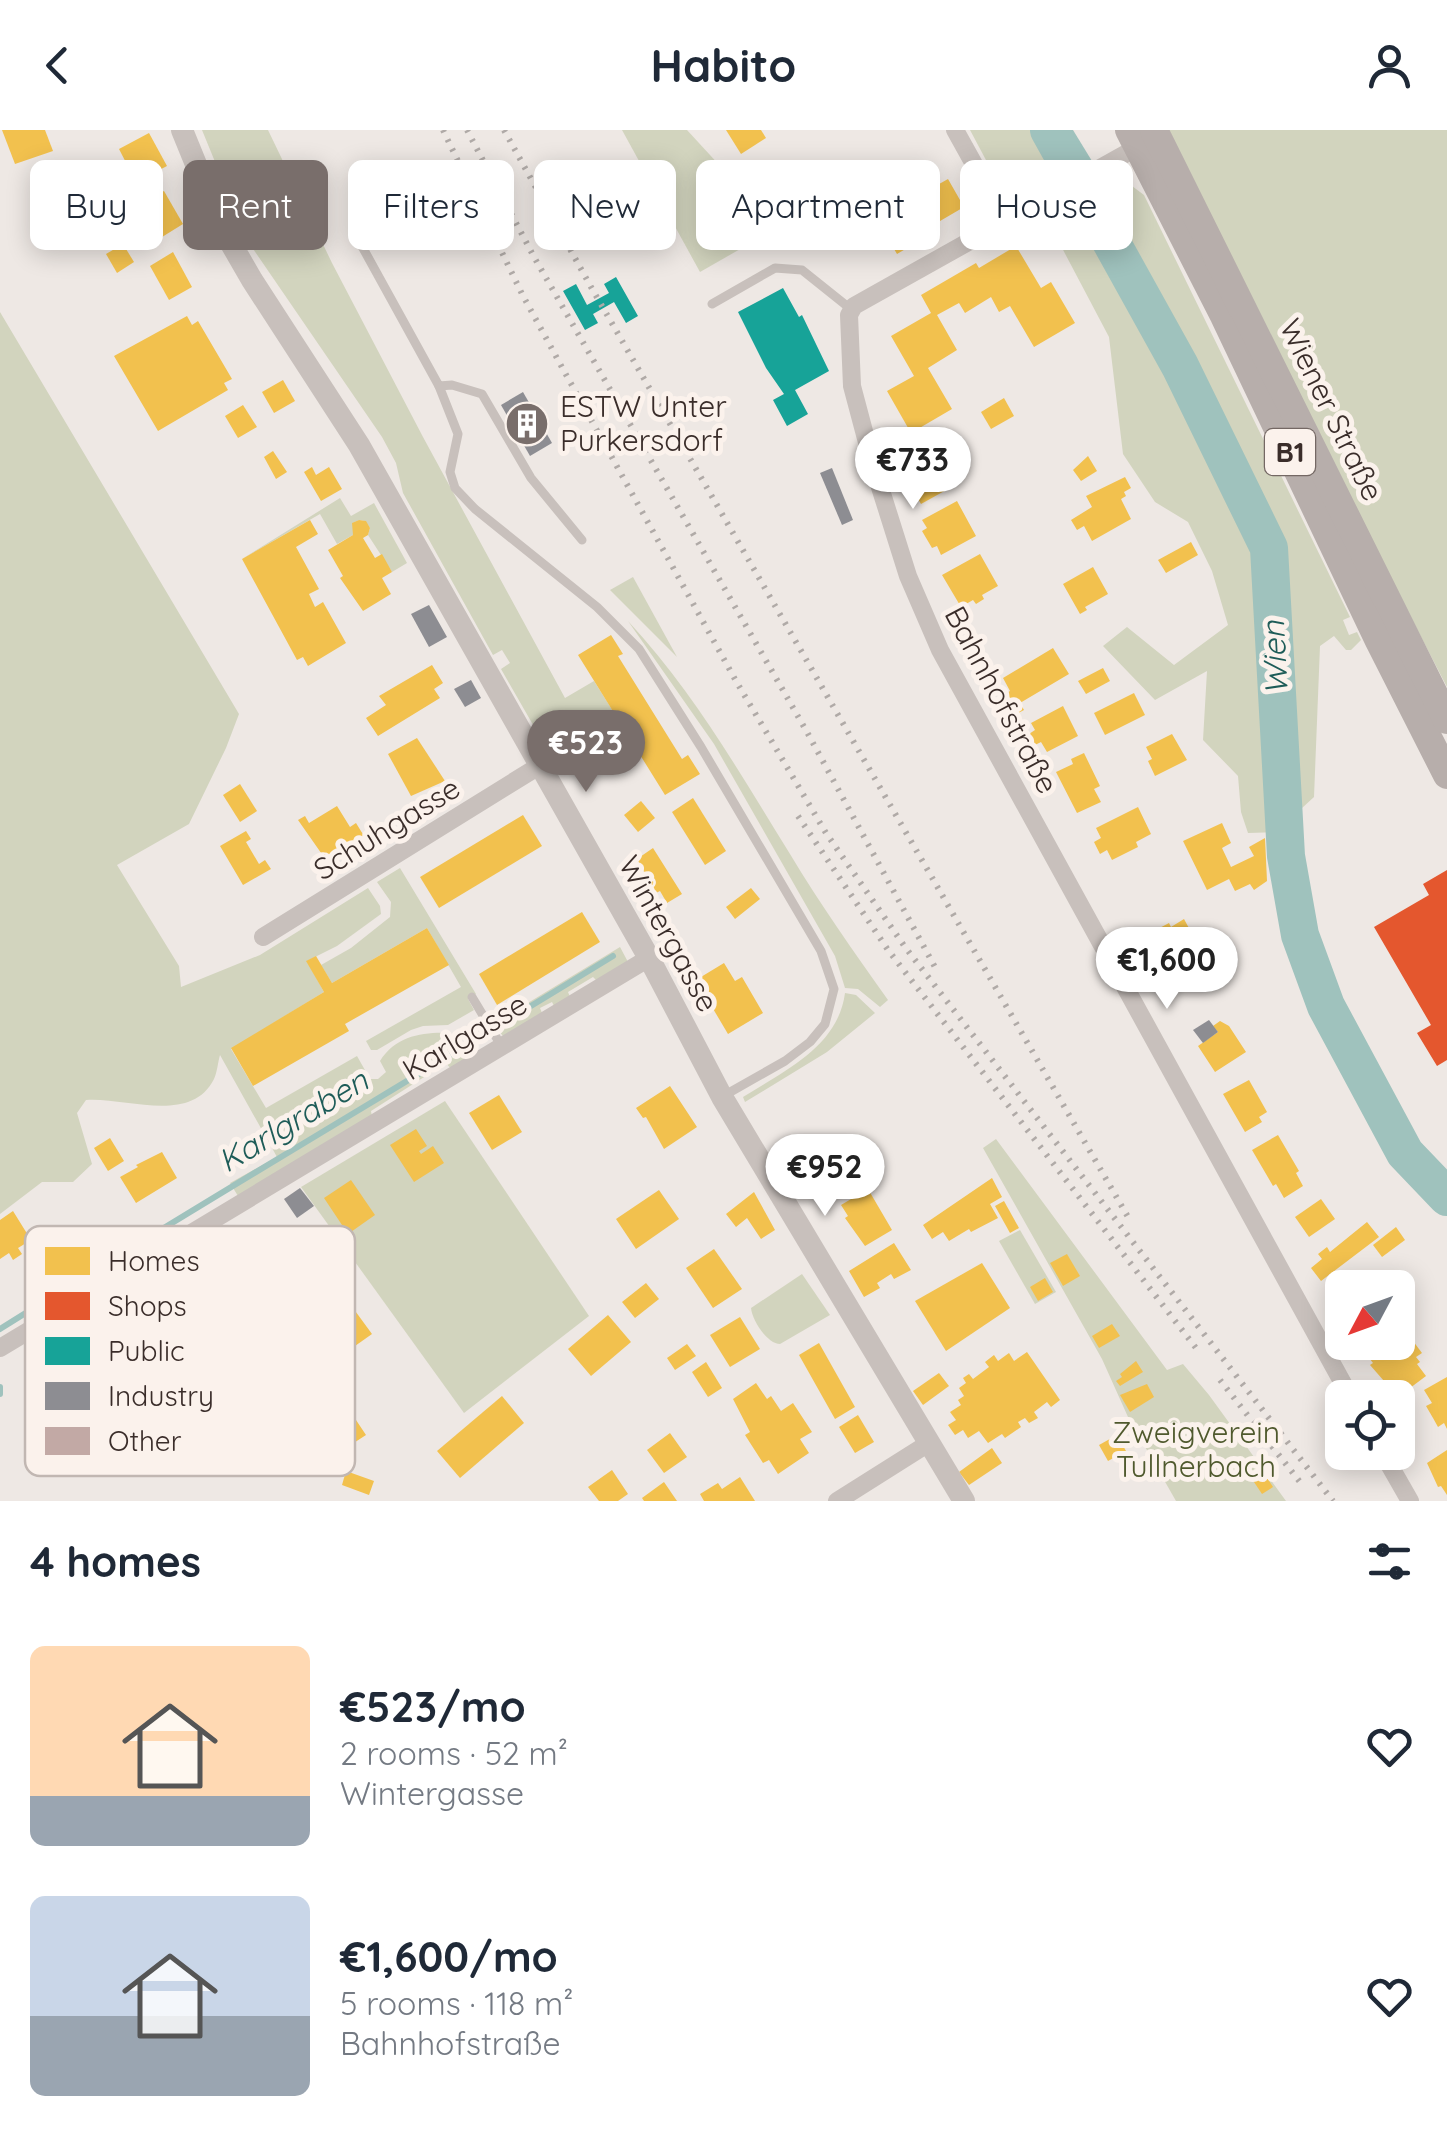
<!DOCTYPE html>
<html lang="en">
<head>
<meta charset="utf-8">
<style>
  :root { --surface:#fff; --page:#f6f6f7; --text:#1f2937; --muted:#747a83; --accent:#796e6b }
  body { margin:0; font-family:Quicksand,sans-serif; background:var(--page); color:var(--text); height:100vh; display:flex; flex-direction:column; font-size:38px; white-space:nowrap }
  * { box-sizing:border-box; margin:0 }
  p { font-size:32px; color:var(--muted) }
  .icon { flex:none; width:55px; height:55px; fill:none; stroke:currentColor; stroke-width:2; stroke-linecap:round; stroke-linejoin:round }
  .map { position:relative; height:1371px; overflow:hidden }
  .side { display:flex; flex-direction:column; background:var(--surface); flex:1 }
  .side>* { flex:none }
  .hud { position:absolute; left:30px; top:30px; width:1388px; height:90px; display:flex; gap:20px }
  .needle { width:65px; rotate:229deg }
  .tools { position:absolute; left:1325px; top:1140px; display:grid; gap:20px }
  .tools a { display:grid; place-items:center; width:90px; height:90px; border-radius:15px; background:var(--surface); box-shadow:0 5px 25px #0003; font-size:50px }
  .price { position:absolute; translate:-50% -85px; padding:0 22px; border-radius:35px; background:#fff; color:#222; font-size:32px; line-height:65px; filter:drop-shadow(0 2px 5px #0008) }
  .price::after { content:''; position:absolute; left:50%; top:60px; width:30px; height:22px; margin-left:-15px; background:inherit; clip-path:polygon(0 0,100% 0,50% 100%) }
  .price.on { background:var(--accent); color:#fff }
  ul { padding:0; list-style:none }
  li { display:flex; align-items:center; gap:30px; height:250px; padding:0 30px }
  li span { display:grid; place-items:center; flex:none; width:280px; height:200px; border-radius:15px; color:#555 }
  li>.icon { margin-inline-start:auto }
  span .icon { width:120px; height:120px; fill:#fffc; stroke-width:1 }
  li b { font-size:42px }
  h2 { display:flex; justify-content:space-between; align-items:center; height:120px; padding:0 30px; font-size:42px }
  .chip { padding:0 35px; border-radius:15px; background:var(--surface); box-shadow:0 5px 25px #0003; font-size:35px; line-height:90px }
  .chip.on { background:var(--accent); color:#fff }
  header { display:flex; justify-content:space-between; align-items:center; height:130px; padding:0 30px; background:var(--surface); font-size:45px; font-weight:700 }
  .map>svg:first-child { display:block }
  .green { fill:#d2d4be }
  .water { fill:#9fc2bd }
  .homes { fill:#f2c14e }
  .shops { fill:#e4572e }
  .public { fill:#17a398 }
  .industry { fill:#8d8d92 }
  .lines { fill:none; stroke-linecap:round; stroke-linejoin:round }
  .stream { stroke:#9fc2bd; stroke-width:6 }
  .river { stroke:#9fc2bd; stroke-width:38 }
  .building { fill:#c2a9a5 }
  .service { stroke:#c8c0bc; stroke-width:9 }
  .minor { stroke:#c8c0bc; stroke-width:18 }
  .tertiary { stroke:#c8c0bc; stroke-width:22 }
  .primary { stroke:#b7aeab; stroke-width:28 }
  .rail { stroke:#b0aaa7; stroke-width:6; stroke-dasharray:2.5 8; stroke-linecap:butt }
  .labels { text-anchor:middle; stroke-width:10; stroke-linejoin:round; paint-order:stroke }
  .shield { fill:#fbf2ec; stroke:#746864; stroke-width:2.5 }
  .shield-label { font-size:28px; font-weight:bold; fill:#3a2d2a }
  .poi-label { font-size:30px; fill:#3a2d2a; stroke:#fbf2ec; text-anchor:start }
  .street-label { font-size:30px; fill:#3a2d2a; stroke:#fbf2ec }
  .park-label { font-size:30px; fill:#4f592d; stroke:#fbf2ec }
  .water-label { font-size:32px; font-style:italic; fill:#1e5c58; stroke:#fbf2ec }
  .key { fill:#fbf2ec; stroke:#c1b7b2; stroke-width:2.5 }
  .key-label { font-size:28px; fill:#3a2d2a }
</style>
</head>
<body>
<header><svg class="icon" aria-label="back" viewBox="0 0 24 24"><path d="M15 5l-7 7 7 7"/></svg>Habito<svg class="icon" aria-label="person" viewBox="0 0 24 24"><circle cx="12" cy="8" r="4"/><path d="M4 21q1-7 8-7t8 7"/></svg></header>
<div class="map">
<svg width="1447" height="1371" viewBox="0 0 1447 1371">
  <rect width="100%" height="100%" fill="#eee8e4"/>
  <!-- green -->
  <g class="green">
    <polygon points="202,0 268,0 332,133 423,307 565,568 594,551 625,600 560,642 552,620 548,621 501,539 510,533 502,520 493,525 403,363 396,333 382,307 247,110"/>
    <polygon points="622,0 687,0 777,98 700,142"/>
    <polygon points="970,0 1034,0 1060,42 1015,67 1004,64"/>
    <polygon points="1169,0 1447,0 1447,557 1325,322"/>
    <polygon points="1110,48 1124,50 1144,65 1350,487 1343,490 1349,505 1357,502 1361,510 1351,520 1346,520 1334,506 1320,516 1314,667 1276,702 1248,703 1241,682 1238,646 1203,610 1207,541 1155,570 1103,516 1127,497 1174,535 1228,495 1212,441 1188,392 1155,372 1123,324 1109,207 1061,116 1030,102 1032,93"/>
    <path d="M0 182 239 584 226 618 189 694 117 735 179 836 181 857 260 825 368 758 380 776 381 784 337 816 307 831 324 862 231 919 266 978 357 926 370 949H378L386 942 380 931C396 906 422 902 449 903L464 927 465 931 451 939 446 933 371 981 372 987 238 1066 230 1053 277 1027 220 925C218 932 217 943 214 949 191 995 126 967 86 970L77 983 92 1034 73 1052H42L0 1084Z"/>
    <polygon points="340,368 351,386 374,373 407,433 392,442 368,405 370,398 365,391 359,390 353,393 353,405 337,414 320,384 242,429"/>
    <polygon points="633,447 677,527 610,460"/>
    <path d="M628 491C694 562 739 642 790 724 820 774 854 822 888 870L880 877 858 859 845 858 835 826 714 614Z"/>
    <polygon points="400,738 476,864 468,869 474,880 448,895 423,896 411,900 377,920 371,920 366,911 461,857 427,798 332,853 321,835 351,818 390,787 391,772 377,752"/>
    <polygon points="620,817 628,832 597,851 593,847 568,862 570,867 554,876 552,872 540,878 542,883 503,906 493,894"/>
    <path d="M845 863 856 865 875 883 827 922 745 972 743 967C784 941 838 917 845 863Z"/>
    <polygon points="445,971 589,1186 464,1283 301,1057"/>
    <polygon points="996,1009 1167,1240 1183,1234 1209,1265 1286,1371 1176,1371 1128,1287 1102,1229 983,1018"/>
    <polygon points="1020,1100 1056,1162 1035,1174 999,1111"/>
    <path d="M802 1144 830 1185 780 1214C767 1214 752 1190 751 1178Z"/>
  </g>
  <!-- water -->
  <polygon class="water" points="1034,0 1073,0 1095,36 1066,52"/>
  <!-- homes -->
  <g class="homes">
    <polygon points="2,0 45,0 53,21 15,34"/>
    <polygon points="726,0 761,0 766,8 741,24"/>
    <polygon points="149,3 167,36 136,52 119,19"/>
    <polygon points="948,49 964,77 911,108 914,114 897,124 881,97 890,92 897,104 906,99 895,79"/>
    <polygon points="164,61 183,94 154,112 132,75"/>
    <polygon points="857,62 879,100 850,117 841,103 838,105 827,79"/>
    <polygon points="123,114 134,132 117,143 106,124"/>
    <polygon points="1016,116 1041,158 1051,152 1075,193 1034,217 1010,176 999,182 991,167 965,183 959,173 937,185 957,220 928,238 952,279 911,303 887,261 914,246 891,206 931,183 921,165 976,133 979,138"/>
    <polygon points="173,122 192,157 169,170 150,136"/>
    <polygon points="187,186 192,195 198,191 232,249 224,253 228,260 158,301 114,226"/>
    <polygon points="283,250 295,271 274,283 262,262"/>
    <polygon points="1004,268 1014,286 991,299 981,282"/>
    <polygon points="243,275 257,297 238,308 225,286"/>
    <polygon points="273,321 287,342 276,349 264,327"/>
    <polygon points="926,321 948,359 921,374 900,336"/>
    <polygon points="1088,326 1097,341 1081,351 1073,340"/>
    <polygon points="312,337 316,345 329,337 342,359 321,371 304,342"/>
    <polygon points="1125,347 1131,358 1124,362 1126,366 1121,369 1131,389 1092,411 1084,396 1077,400 1071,390 1092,377 1086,366"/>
    <polygon points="957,371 976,406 941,425 937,416 932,418 922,401 927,398 922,390"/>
    <polygon points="310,390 318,404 296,417 319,459 309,464 315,477 323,472 346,513 308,536 303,527 297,530 242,429"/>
    <polygon points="359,390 366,391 370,398 368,405 363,408 375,428 382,424 392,442 382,448 391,464 363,481 340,448 343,446 328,420 353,405 352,393"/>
    <polygon points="1191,412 1198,425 1166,443 1158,430"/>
    <polygon points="980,424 998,456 982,465 984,469 976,474 973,470 961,477 942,445"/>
    <polygon points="1093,437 1108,464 1085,477 1087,480 1080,484 1063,454"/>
    <polygon points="611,505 623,524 618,526 682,629 688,625 700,644 665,665 578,525"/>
    <polygon points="1053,518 1069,544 1020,573 1024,580 1002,592 990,572 1010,561 1003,548"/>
    <polygon points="432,535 443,553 434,559 440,568 378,606 366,588 386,575 379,566"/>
    <polygon points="1103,538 1110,551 1086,564 1078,551"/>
    <polygon points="1134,563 1145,585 1105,605 1094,583"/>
    <polygon points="1063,576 1078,606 1047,622 1041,612 1035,615 1029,604 1035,600 1031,593"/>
    <polygon points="1172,604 1187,630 1155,646 1148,631 1152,629 1146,617"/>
    <polygon points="417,608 445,651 411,666 388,624"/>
    <polygon points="1084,623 1100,656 1094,659 1101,672 1077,683 1056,642 1073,634 1071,629"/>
    <polygon points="240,654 257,681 240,692 223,665"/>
    <polygon points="693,668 726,721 705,735 672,682"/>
    <polygon points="641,671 655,688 638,702 624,685"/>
    <polygon points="337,676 350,697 356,693 364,706 326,730 298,690 305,686 309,693"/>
    <polygon points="1138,677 1151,704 1136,712 1138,717 1112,730 1107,720 1100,724 1094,712 1101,708 1096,698"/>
    <polygon points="523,685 542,716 439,778 420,747"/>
    <polygon points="1222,693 1231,713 1222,718 1231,737 1254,726 1249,717 1265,708 1267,751 1254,760 1250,754 1235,761 1229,749 1207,760 1183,711"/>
    <polygon points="246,701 251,709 246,712 259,734 265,730 271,739 243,755 220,716"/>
    <polygon points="653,718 682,764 667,773 660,761 656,763 637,729"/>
    <polygon points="751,758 760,769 735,789 726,777"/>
    <polygon points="582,782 600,812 497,875 479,844"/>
    <polygon points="1184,789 1197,813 1169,833 1164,824 1158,827 1152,815 1157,812 1152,802 1169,793 1171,797"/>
    <polygon points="427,798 449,835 345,894 349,901 253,956 231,918 324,862 306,831 316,826 332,853"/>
    <polygon points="724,833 735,851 742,847 763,883 728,904 696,850"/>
    <polygon points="1220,891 1229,896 1246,922 1215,942 1198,916 1218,902 1213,896"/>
    <polygon points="1249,950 1267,982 1259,987 1262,992 1245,1002 1223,964"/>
    <polygon points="670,956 697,997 664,1019 646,987 643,988 636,978"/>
    <polygon points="499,965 522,1002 492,1020 469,983"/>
    <polygon points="416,999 427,1016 419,1021 421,1024 433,1016 444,1033 414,1052 390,1015"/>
    <polygon points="1278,1005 1299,1041 1296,1043 1303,1056 1284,1068 1276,1054 1273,1056 1252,1020"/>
    <polygon points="110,1008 124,1031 108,1041 94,1018"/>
    <polygon points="848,1018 862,1042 830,1060 813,1030 832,1020 835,1025"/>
    <polygon points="162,1022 177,1048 136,1073 120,1047 138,1037 136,1035"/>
    <polygon points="992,1048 1002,1067 990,1074 998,1088 971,1102 969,1099 949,1111 943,1102 932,1109 923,1095"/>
    <polygon points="351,1050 375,1085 348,1104 324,1068"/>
    <polygon points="868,1059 892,1100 865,1116 845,1088 848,1086 841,1075"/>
    <polygon points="659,1060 679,1089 636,1119 616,1089"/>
    <polygon points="754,1062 775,1100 761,1109 747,1088 736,1097 726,1084"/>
    <polygon points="1321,1069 1335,1089 1309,1107 1295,1087"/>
    <polygon points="1004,1071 1019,1098 1010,1103 995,1076"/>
    <polygon points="13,1081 31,1110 18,1118 22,1124 13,1130 9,1123 0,1129 0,1090"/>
    <polygon points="1367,1092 1379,1107 1321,1151 1311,1138 1322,1129 1318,1124 1327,1117 1330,1122"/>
    <polygon points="1396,1097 1405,1110 1382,1127 1373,1115"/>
    <polygon points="894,1113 911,1140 894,1149 891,1144 877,1153 880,1158 864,1167 849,1141"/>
    <polygon points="714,1119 742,1159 713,1178 686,1138"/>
    <polygon points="1067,1124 1080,1146 1063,1156 1050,1133"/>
    <polygon points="982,1133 1010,1178 946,1221 915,1171"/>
    <polygon points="1385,1141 1395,1158 1345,1158 1371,1143 1374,1147"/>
    <polygon points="1045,1148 1053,1162 1038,1171 1030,1157"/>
    <polygon points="646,1153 659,1169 635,1188 622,1172"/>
    <polygon points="353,1178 372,1204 338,1228 319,1203"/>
    <polygon points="608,1185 631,1212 591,1246 568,1219"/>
    <polygon points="740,1187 760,1219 730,1237 710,1205"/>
    <polygon points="1112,1194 1120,1206 1099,1218 1092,1206"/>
    <polygon points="1410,1207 1422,1223 1416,1227 1420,1232 1417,1234 1426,1246 1398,1267 1370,1235 1373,1233 1363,1220 1373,1212 1398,1212 1398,1208 1402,1214"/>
    <polygon points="819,1213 855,1277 835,1289 799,1225"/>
    <polygon points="687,1214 696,1226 675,1240 667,1228"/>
    <polygon points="1027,1222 1060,1270 1051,1277 1047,1272 1034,1282 1038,1288 1029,1293 1025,1288 1018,1292 1021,1297 1005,1308 1002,1304 988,1313 979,1301 968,1308 963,1300 955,1305 948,1295 956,1290 950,1282 961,1275 958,1270 964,1266 959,1258 966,1253 963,1248 969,1244 973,1249 989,1237 985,1232 994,1225 998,1231 1009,1223 1014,1231"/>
    <polygon points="1136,1231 1143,1242 1120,1256 1116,1251 1122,1247 1120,1244"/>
    <polygon points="706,1232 722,1258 708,1267 692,1242"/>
    <polygon points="310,1241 321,1257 330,1251 366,1305 329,1329 312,1306 326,1296 318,1280 329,1272 320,1260 304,1272 292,1254"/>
    <polygon points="939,1243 949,1256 923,1275 913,1261"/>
    <polygon points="1447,1247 1447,1299 1444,1293 1438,1297 1433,1288 1426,1276 1432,1273 1424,1260"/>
    <polygon points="756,1253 767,1269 771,1266 781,1281 793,1273 812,1302 800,1309 809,1323 778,1344 769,1330 763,1333 745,1305 750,1302 733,1269"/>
    <polygon points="1147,1254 1154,1267 1130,1282 1120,1265"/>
    <polygon points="502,1266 524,1293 460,1348 437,1321"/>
    <polygon points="858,1285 874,1312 855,1323 839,1297"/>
    <polygon points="670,1303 687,1327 664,1343 647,1320"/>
    <polygon points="1117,1305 1126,1321 1108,1331 1099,1315"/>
    <polygon points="992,1318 1002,1333 969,1355 959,1342"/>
    <polygon points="1447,1320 1447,1365 1441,1356 1438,1357 1427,1333"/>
    <polygon points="1261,1338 1273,1357 1262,1364 1250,1346"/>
    <polygon points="612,1340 628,1364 618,1371 599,1371 588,1357"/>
    <polygon points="346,1341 374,1351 369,1365 342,1355"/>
    <polygon points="740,1347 755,1371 704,1371 700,1364 718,1353 722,1359"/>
    <polygon points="664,1352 677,1371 644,1371 642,1368"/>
  </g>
  <!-- shops -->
  <polygon class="shops" points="1447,740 1447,930 1437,936 1417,903 1431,895 1374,797 1429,765 1423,754"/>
  <!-- public -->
  <g class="public">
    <polygon points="616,147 638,186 626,193 614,172 593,184 598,193 585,200 563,161 576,154 587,175 609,163 604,154"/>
    <polygon points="783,158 799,187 802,185 829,241 795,260 808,284 787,296 773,270 784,264 766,238 738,182"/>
  </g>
  <!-- industry -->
  <g class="industry">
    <polygon points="523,262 552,313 530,326 501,275"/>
    <polygon points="832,338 853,390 842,395 820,343"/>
    <polygon points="429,475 447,507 429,517 411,484"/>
    <polygon points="471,550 481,568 465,577 454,559"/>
    <polygon points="1209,890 1218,902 1203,913 1193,900"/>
    <polygon points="300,1058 314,1076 297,1088 284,1069"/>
  </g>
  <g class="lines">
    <!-- stream -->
    <g class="stream">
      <path d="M0 1199C203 1072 409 951 613 826"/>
      <polyline points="0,1257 0,1264"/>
    </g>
    <!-- river -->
    <polyline class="river" points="1049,0 1180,236 1269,418 1286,726 1300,805 1326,876 1405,1023 1447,1067"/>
  </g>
  <!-- building -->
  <g class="building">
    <polygon points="715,34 729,49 714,59 709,54 714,49 707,41"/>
    <polygon points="751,82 762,94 745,109 735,97"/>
  </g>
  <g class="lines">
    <!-- service -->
    <g class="service">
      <polyline points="353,100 439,256 452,255 482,264 531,348 582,410"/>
      <polyline points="712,174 775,138 802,140 852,180"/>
      <polyline points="439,256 458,304 450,342 455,358 475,379 597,477 639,519 701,617 821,821 834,859 825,894 810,912 785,931 725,965"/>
      <polyline points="472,867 502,917"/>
    </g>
    <!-- minor -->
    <g class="minor">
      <polyline points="955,0 1005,90"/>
      <polyline points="1143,14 854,176 849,185 852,256 873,335 908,446 940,520 1351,1268"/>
      <polyline points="263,807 539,636"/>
      <polyline points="0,1218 649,828"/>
      <polyline points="1382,1322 1410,1371"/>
      <polyline points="837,1371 929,1313"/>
    </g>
    <!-- tertiary -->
    <polyline class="tertiary" points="182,0 222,98 252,150 359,315 649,828 722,967 964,1371"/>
    <!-- primary -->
    <g class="primary">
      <polyline points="1129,0 1224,186 1379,511 1447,645"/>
      <polyline points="1154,0 1447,590"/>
    </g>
    <!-- rail -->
    <g class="rail">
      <polyline points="443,0 522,164 564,241 736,551 826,703 905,817 1333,1371"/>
      <polyline points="467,0 534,127 807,602 936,839"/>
      <polyline points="504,0 591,157 1128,1087"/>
      <polyline points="798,686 888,820 1196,1218"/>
      <polyline points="1220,1250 1300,1352"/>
    </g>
  </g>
  <!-- icons -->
  <defs>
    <g id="building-disc" transform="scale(2.25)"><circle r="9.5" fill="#796e6b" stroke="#fbf2ec"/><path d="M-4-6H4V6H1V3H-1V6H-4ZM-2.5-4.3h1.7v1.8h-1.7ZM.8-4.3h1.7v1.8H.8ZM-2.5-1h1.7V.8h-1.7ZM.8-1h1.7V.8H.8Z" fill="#fff"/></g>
  </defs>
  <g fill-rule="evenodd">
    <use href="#building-disc" x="527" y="294"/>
  </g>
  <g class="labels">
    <!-- shield labels -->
    <rect class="shield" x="1265" y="299" width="50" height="46" rx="8"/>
    <g class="shield-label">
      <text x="1290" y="332">B1</text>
    </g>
    <!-- poi labels -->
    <g class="poi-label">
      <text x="560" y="287">ESTW Unter<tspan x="560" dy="34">Purkersdorf</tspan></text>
    </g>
    <!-- street labels -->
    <g class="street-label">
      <text transform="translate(1331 280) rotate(64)" y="10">Wiener Straße</text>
      <text transform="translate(1001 570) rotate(62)" y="10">Bahnhofstraße</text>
      <text transform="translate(387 699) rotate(-32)" y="10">Schuhgasse</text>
      <text transform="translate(668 804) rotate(61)" y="10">Wintergasse</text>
      <text transform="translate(465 907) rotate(-31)" y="10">Karlgasse</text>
    </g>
    <!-- park labels -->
    <g class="park-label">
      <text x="1196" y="1313">Zweigverein<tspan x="1196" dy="34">Tullnerbach</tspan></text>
    </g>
    <!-- water labels -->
    <g class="water-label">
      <text transform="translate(1275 528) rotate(-93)" y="11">Wien</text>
      <text transform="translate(293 991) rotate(-31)" y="11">Karlgraben</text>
    </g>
  </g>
  <!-- legend -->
  <rect x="25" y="1096" width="330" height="250" rx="15" class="key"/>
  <rect x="45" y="1117" width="45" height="28" fill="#f2c14e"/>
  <rect x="45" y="1162" width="45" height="28" fill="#e4572e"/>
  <rect x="45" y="1207" width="45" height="28" fill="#17a398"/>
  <rect x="45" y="1252" width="45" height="28" fill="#8d8d92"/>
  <rect x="45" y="1297" width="45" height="28" fill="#c2a9a5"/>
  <g class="key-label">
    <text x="108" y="1141">Homes</text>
    <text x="108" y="1186">Shops</text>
    <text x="108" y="1231">Public</text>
    <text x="108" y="1276">Industry</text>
    <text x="108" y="1321">Other</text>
  </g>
</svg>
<div class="tools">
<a><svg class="needle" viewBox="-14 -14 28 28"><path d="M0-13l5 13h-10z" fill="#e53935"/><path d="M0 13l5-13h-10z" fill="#747a83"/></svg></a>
<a><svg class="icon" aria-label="locate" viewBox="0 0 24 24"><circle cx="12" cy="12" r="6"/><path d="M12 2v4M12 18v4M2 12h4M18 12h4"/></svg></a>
</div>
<b class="price" style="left:913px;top:382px">€733</b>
<b class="price on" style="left:586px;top:665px">€523</b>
<b class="price" style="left:1167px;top:882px">€1,600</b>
<b class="price" style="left:825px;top:1089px">€952</b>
<div class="hud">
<a class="chip">Buy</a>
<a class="chip on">Rent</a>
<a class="chip">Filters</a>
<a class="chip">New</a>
<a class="chip">Apartment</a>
<a class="chip">House</a>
</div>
</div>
<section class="side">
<h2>4 homes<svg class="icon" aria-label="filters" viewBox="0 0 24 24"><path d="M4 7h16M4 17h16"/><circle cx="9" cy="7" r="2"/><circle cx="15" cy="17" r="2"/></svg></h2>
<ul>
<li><span style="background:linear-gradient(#ffd9b3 75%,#9aa5b1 0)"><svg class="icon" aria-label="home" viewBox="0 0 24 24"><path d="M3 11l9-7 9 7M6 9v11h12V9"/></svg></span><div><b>€523/mo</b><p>2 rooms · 52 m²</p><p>Wintergasse</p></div><svg class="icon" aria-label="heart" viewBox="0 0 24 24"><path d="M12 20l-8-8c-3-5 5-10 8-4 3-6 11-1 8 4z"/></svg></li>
<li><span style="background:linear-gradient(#c9d6e8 60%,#9aa5b1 0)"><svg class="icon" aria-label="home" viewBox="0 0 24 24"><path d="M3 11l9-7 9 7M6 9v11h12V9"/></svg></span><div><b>€1,600/mo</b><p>5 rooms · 118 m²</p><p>Bahnhofstraße</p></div><svg class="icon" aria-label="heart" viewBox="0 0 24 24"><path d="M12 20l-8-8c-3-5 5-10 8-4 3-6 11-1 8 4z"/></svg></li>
</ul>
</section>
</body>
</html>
